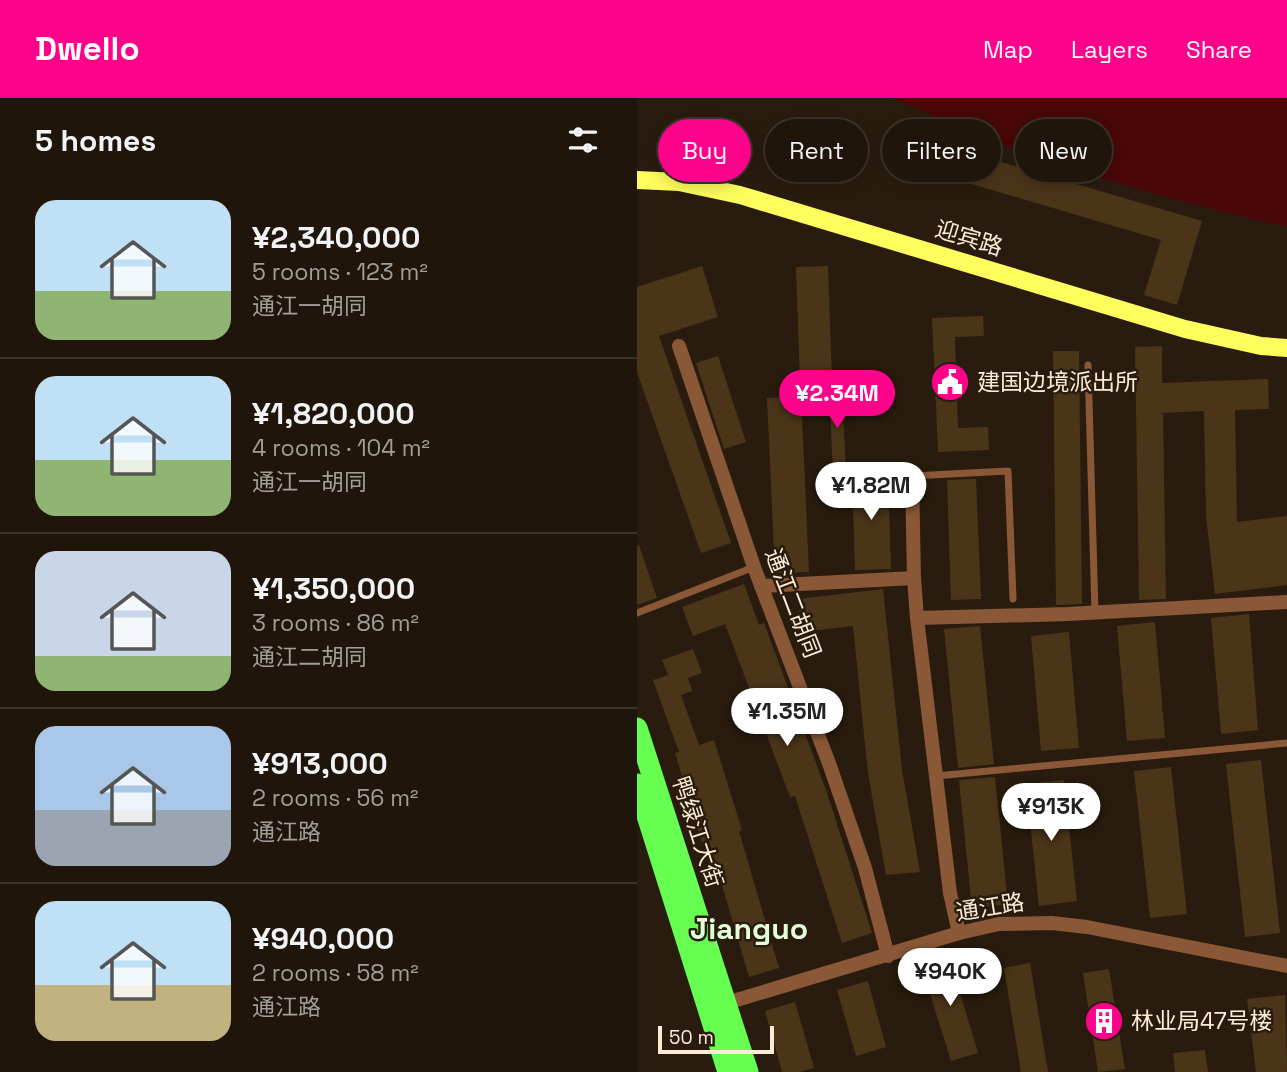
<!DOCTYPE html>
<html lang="en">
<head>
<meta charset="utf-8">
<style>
  :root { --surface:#1f150a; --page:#2c2218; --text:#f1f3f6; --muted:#a19f9c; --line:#3c342b; --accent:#ff028b }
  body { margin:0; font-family:"Space Grotesk","Noto Sans SC",sans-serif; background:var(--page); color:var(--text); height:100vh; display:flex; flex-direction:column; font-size:26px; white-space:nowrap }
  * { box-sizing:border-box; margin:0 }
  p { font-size:23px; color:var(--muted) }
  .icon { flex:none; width:38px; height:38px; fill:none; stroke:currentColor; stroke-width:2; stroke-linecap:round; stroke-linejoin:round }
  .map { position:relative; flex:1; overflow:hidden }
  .drawer { display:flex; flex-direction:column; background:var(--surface); width:637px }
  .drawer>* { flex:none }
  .top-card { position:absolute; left:21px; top:21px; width:523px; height:63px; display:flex; gap:14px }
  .scale { position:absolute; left:21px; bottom:18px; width:116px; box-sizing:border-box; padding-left:7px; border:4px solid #ffead6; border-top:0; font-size:19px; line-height:24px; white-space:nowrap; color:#ffead6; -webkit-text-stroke:5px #291c0e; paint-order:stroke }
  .price { position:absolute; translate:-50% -60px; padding:0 16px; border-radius:24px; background:#fff; color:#222; font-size:23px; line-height:46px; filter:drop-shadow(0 2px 4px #0008) }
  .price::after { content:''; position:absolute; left:50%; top:42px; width:21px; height:16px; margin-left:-10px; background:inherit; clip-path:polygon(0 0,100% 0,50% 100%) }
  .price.active { background:var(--accent); color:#fff }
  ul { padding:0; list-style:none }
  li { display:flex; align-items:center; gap:21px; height:175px; padding:0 35px }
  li+li { border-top:2px solid var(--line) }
  li span { display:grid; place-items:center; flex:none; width:196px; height:140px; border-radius:21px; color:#555 }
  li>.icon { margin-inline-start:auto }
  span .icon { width:84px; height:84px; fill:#fffc; stroke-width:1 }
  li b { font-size:30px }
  h2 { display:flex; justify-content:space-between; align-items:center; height:84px; padding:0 35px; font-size:30px }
  .pill { padding:0 24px; border-radius:32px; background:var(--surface); box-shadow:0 4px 18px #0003,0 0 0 2px var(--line); font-size:24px; line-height:63px }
  .pill.active { background:var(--accent); color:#fff }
  header { display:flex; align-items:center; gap:42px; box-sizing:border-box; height:98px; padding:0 35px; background:var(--accent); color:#fff }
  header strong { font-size:33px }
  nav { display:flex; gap:38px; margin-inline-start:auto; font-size:24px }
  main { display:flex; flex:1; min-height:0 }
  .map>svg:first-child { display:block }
  .water { fill:#490707 }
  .building { fill:#4b3519 }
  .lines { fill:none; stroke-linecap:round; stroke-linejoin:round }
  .lane { stroke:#8b5837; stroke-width:7 }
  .street { stroke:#8b5837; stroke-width:14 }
  .primary { stroke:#fffd5d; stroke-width:18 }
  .highway { stroke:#66ff51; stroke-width:21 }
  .labels { text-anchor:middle; stroke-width:5; stroke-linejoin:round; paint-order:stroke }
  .street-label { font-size:23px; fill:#ffead6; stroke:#291c0e }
  .poi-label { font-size:23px; fill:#ffead6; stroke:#291c0e; text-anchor:start }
  .district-label { font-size:30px; font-weight:bold; fill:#e3ffd8; stroke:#291c0e }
</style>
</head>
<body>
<header>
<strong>Dwello</strong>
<nav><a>Map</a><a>Layers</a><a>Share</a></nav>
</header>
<main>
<section class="drawer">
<h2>5 homes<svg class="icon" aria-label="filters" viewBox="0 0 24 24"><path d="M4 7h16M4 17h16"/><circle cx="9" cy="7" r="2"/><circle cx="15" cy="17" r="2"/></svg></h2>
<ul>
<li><span style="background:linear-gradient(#bfe0f5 65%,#8fb573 0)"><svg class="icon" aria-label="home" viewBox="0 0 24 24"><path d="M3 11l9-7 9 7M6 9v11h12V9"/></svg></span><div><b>¥2,340,000</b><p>5 rooms · 123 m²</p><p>通江一胡同</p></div></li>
<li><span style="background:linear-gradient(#bfe0f5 60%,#8fb573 0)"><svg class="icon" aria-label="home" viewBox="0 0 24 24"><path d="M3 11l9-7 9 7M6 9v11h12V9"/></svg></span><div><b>¥1,820,000</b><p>4 rooms · 104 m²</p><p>通江一胡同</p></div></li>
<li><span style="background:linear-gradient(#c9d6e8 75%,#8fb573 0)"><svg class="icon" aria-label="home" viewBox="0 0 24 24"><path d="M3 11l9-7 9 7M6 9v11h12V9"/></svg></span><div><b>¥1,350,000</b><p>3 rooms · 86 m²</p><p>通江二胡同</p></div></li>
<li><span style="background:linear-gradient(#a9c7e8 60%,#9aa5b1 0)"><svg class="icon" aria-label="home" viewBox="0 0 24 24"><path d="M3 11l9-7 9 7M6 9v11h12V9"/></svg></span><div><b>¥913,000</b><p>2 rooms · 56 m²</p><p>通江路</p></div></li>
<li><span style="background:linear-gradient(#bfe0f5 60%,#c2b280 0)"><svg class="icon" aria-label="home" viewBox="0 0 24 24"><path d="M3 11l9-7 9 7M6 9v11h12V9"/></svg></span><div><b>¥940,000</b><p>2 rooms · 58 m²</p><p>通江路</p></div></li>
</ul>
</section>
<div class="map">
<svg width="650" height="974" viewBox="0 0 650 974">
  <rect width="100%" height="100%" fill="#291c0e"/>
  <!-- water -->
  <path class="water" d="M257 0H650V128C620 124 590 114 561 107 456 81 355 46 257 0Z"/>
  <!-- building -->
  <g class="building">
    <polygon points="310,48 565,123 540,207 507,197 524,142 301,76"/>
    <polygon points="65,168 81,219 22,238 94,445 64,455 0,274 0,189"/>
    <polygon points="191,168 195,283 163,284 159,169"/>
    <polygon points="346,218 347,238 318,239 319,276 328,276 329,292 320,292 321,330 351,329 352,352 301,354 295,220"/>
    <polygon points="525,248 525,285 631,281 632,311 598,312 600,424 650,418 650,487 578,496 569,418 567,313 526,315 529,501 502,502 498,249"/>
    <polygon points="416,253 442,253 445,506 419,507"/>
    <polygon points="81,258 109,344 87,351 59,265"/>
    <polygon points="192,290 205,290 209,373 196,374"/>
    <polygon points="164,298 172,474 138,475 130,300"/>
    <polygon points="251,375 254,471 218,472 215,376"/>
    <polygon points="339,381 344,501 314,502 310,382"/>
    <polygon points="2,447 20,500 0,507 0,448"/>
    <polygon points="107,486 122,527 127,525 189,692 235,835 205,845 158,698 153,699 88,526 56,538 45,509"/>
    <polygon points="246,491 265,672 283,774 249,777 231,675 216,528 165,534 161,501"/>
    <polygon points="612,516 621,632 584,636 574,520"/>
    <polygon points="518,524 528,640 490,643 480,528"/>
    <polygon points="343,528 357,666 321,670 307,531"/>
    <polygon points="432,534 442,650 404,653 394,538"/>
    <polygon points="56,551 65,575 51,580 55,593 44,597 62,647 77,642 105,732 102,733 142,870 112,879 72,743 65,745 38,655 42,654 16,582 31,577 25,562"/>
    <polygon points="624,662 643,835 608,839 589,666"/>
    <polygon points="534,669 550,816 513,820 497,673"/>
    <polygon points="358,679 371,806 335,810 322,682"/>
    <polygon points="427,682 440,803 402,808 389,686"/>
    <polygon points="312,858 341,955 314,963 284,867"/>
    <polygon points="393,865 411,974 384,974 367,870"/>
    <polygon points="472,871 488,971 461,974 446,875"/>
    <polygon points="231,883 249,949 219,958 200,892"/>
    <polygon points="648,897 650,974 619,974 610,901"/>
    <polygon points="158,904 177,970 162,974 145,974 128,913"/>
    <polygon points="568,952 571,974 538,974 536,955"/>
  </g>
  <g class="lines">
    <!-- lane -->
    <g class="lane">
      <polyline points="451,267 458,514"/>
      <polyline points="275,378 371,373 376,501"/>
      <polyline points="0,515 117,469"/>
      <polyline points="299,678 650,645"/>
    </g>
    <!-- street -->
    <g class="street">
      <polyline points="42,248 117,469 193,668 228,770 251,858"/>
      <polyline points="275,378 277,480 280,520 313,795 322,835"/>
      <polyline points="124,488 277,480"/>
      <polyline points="280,520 431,516 650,504"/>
      <polyline points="83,907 322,835 362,826 415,825 450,829 650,868"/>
    </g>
    <!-- primary -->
    <polyline class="primary" points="0,82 42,84 103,97 548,231 624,248 650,250"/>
    <!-- highway -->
    <g class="highway">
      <polyline points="0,630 111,974"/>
      <polyline points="0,686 91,974"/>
    </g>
  </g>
  <!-- icons -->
  <defs>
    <g id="civic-disc" transform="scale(2.0125)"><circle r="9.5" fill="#ff028b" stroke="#291c0e"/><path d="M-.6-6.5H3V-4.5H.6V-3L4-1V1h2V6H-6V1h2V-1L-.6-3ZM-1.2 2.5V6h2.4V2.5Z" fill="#fff"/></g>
    <g id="building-disc" transform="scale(2.0125)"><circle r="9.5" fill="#ff028b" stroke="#291c0e"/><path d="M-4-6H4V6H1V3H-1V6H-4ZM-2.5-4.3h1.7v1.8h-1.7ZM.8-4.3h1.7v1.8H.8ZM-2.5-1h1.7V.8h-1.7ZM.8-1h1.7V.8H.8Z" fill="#fff"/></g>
  </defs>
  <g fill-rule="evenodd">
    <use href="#civic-disc" x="313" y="284"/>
    <use href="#building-disc" x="467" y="923"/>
  </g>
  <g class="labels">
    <!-- street labels -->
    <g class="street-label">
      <text transform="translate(332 140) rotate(17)" y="8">迎宾路</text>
      <text transform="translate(156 505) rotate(69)" y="8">通江二胡同</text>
      <text transform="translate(61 734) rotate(72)" y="8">鸭绿江大街</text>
      <text transform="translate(353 809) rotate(-9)" y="8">通江路</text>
    </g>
    <!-- poi labels -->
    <g class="poi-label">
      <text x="340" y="292">建国边境派出所</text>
      <text x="494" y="931">林业局47号楼</text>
    </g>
    <!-- district labels -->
    <g class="district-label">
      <text x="112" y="841">Jianguo</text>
    </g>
  </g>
</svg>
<div class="scale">50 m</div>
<b class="price active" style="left:200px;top:332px">¥2.34M</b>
<b class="price" style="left:234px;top:424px">¥1.82M</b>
<b class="price" style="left:150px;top:650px">¥1.35M</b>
<b class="price" style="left:414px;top:745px">¥913K</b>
<b class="price" style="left:313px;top:910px">¥940K</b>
<div class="top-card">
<a class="pill active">Buy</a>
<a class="pill">Rent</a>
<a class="pill">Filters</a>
<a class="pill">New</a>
</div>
</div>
</main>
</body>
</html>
